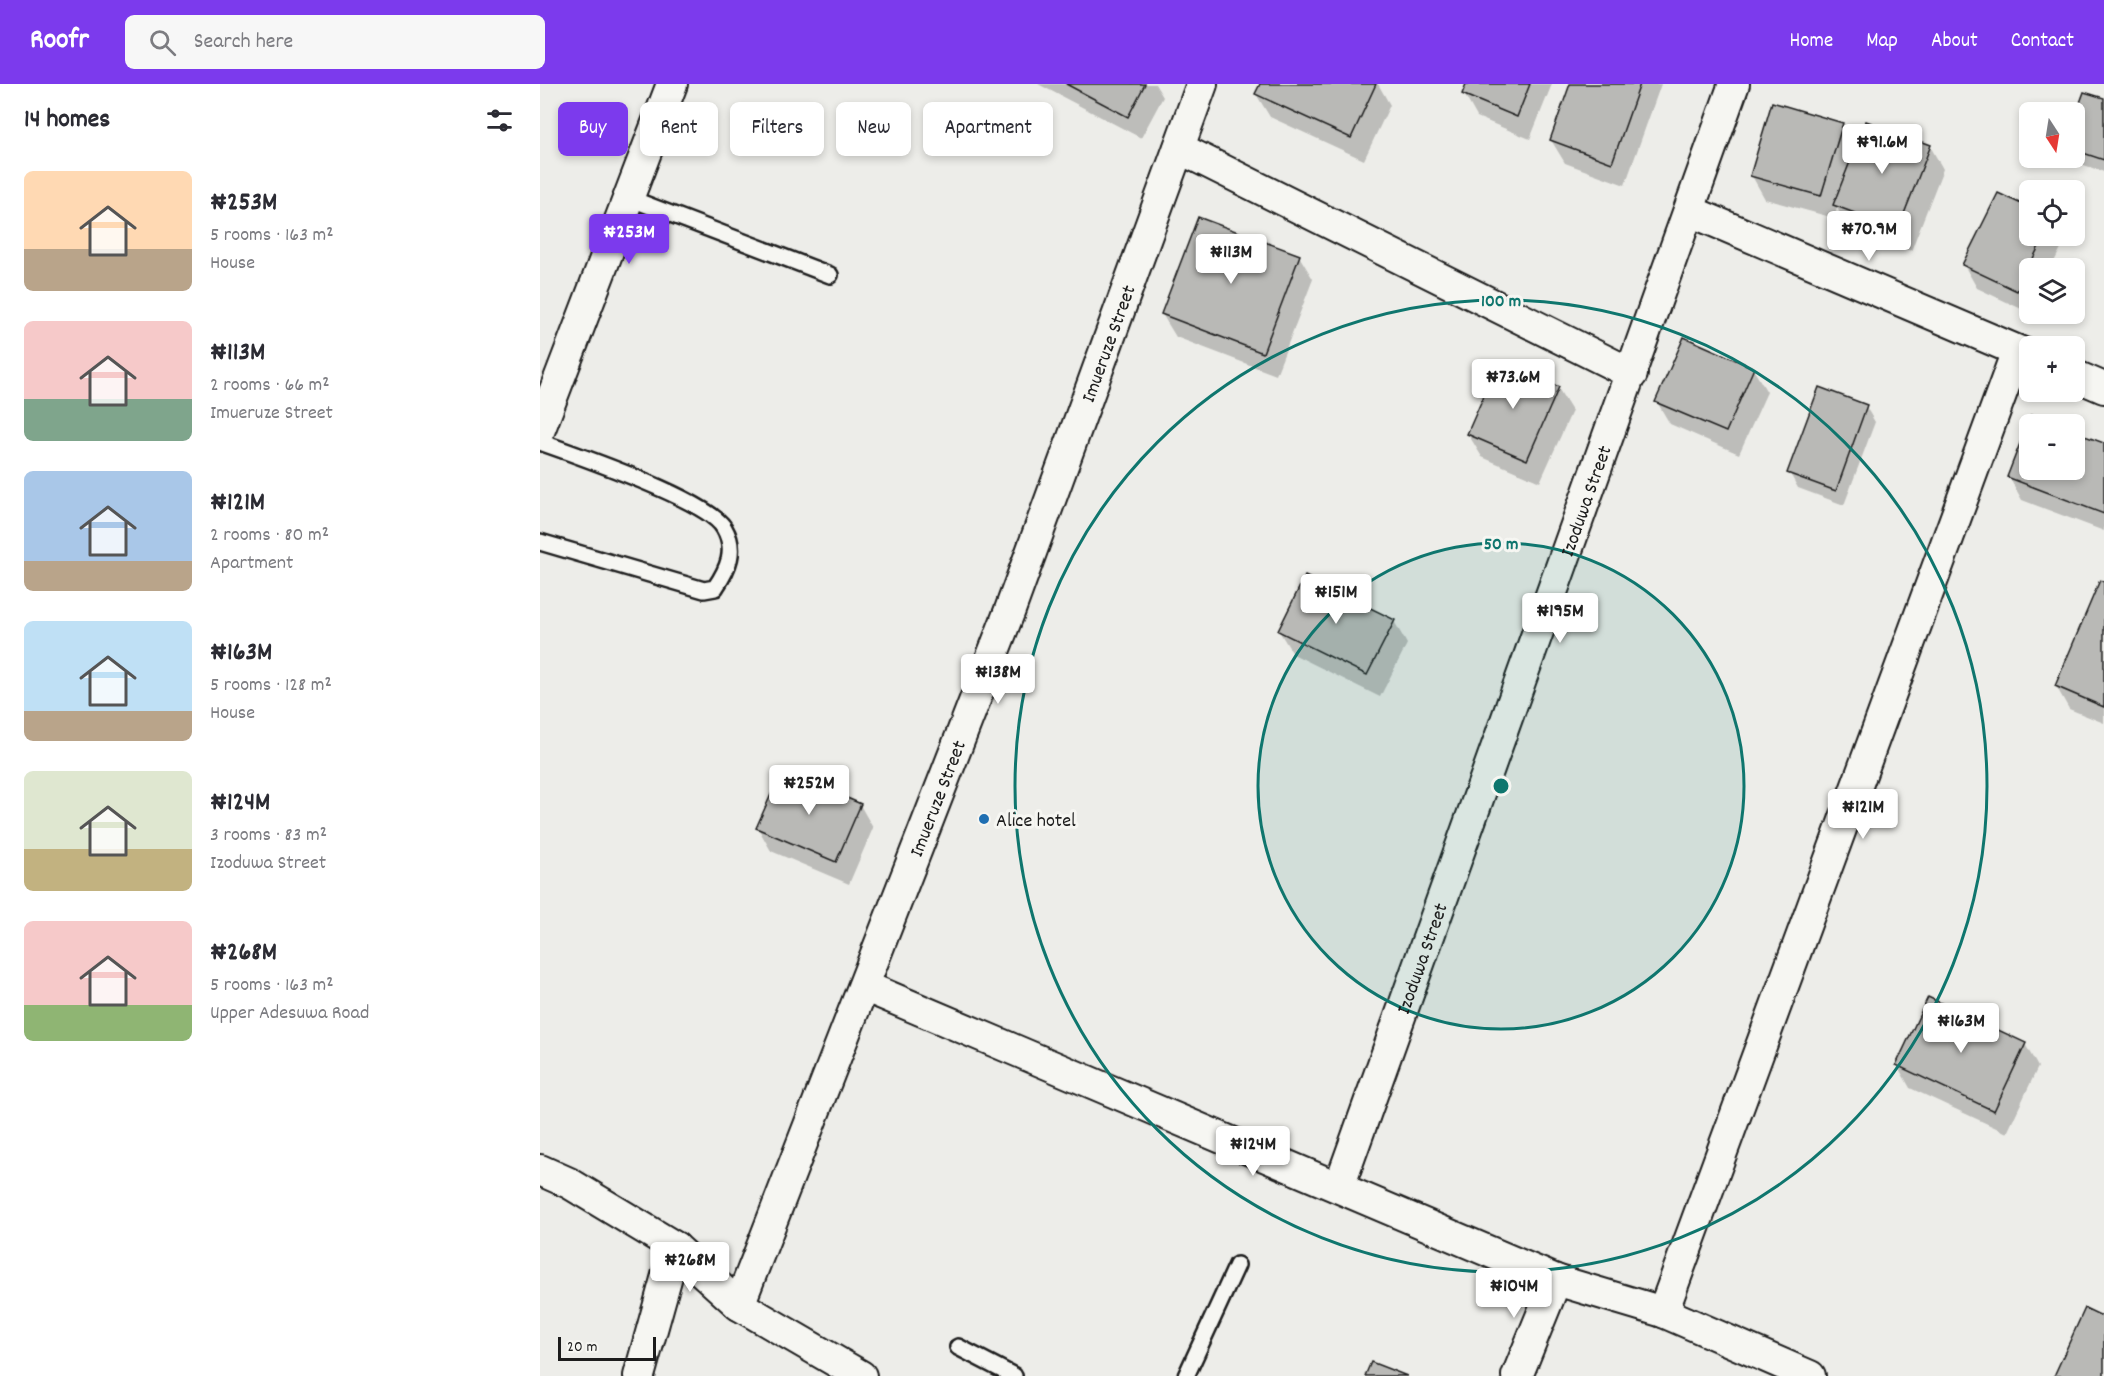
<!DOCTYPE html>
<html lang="en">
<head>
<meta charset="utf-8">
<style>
  :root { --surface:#fff; --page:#f7f7f7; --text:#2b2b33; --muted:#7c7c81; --accent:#7c3aed }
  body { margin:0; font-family:Dekko,sans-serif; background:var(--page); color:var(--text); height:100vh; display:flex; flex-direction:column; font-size:22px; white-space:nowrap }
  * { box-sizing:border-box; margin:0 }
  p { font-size:20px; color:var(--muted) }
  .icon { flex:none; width:33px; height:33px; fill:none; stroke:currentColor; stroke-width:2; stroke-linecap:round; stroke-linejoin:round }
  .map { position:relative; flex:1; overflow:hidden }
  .side { display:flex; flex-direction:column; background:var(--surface); width:540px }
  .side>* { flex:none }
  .hud { position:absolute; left:18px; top:18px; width:570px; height:54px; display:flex; gap:12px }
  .needle { width:39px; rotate:168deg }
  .controls { position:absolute; left:1479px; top:18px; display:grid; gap:12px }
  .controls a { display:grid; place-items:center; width:66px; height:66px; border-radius:9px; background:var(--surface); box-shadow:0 3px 9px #0003; font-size:30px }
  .scale { position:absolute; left:18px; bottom:15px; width:98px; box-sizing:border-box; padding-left:6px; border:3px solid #1c1c1c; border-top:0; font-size:16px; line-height:21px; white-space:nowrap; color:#1c1c1c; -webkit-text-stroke:4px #f6f6f2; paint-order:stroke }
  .price { position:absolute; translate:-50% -51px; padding:0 14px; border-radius:6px; background:#fff; color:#222; font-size:20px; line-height:39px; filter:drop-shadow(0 2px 3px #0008) }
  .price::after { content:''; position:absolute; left:50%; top:36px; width:18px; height:14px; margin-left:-9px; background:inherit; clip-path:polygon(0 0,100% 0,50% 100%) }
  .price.active { background:var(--accent); color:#fff }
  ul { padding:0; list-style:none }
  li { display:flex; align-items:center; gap:18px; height:150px; padding:0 24px }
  li span { display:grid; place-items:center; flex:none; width:168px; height:120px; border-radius:9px; color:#555 }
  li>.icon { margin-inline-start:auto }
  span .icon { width:72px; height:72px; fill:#fffc; stroke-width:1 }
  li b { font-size:26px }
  h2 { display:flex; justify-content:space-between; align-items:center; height:72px; padding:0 24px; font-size:26px }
  .chip { padding:0 21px; border-radius:9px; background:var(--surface); box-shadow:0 3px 9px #0003; font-size:21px; line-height:54px }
  .chip.active { background:var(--accent); color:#fff }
  header { display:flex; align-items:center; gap:36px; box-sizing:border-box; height:84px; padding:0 30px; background:var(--accent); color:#fff }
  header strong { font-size:28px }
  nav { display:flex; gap:33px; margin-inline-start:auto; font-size:21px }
  .search { width:420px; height:54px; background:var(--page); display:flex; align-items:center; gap:15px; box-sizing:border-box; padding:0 21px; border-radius:9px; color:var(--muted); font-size:22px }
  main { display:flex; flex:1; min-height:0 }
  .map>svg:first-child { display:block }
  .shadow { fill:#0003 }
  .building { fill:#b9b9b6; stroke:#1c1c1c; stroke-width:1.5 }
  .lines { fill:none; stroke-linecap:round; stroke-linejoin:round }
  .service-casing { stroke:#1c1c1c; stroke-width:20 }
  .minor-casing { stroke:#1c1c1c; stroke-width:34 }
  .service { stroke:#f6f6f2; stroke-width:15 }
  .minor { stroke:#f6f6f2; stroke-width:30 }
  .ring { fill:none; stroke:#0f766e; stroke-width:3 }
  .poi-dot { fill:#1f6fb2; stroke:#f6f6f2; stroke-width:2 }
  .labels { text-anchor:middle; stroke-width:6; stroke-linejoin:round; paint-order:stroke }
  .street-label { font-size:20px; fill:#1c1c1c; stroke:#f6f6f2 }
  .poi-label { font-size:20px; fill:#1c1c1c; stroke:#f6f6f2; text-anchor:start }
  .centre { fill:#0f766e; stroke:#f6f6f2; stroke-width:3 }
  .ring-label { font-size:18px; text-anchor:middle; font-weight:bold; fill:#0f766e; stroke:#f6f6f2; stroke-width:6; stroke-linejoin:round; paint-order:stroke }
</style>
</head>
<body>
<header>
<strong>Roofr</strong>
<div class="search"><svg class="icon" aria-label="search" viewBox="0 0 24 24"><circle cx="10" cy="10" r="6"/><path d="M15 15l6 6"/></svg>Search here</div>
<nav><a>Home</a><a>Map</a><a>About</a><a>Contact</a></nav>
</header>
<main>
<section class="side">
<h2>14 homes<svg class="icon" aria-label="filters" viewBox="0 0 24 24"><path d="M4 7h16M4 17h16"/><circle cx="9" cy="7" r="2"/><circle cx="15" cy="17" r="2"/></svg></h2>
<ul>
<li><span style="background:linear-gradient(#ffd9b3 65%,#b9a48a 0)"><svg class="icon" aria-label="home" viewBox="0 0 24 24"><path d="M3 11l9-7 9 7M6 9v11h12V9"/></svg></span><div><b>₦253M</b><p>5 rooms · 163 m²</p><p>House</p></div></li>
<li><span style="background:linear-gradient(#f6c9c9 65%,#7fa58c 0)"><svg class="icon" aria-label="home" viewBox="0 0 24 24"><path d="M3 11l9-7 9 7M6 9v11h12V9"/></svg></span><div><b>₦113M</b><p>2 rooms · 66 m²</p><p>Imueruze Street</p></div></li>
<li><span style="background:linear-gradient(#a9c7e8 75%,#b9a48a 0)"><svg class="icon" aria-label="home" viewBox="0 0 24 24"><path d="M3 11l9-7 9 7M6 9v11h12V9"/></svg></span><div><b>₦121M</b><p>2 rooms · 80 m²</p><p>Apartment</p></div></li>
<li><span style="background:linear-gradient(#bfe0f5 75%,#b9a48a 0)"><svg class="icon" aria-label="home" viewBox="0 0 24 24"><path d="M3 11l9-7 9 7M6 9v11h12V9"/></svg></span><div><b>₦163M</b><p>5 rooms · 128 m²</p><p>House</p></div></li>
<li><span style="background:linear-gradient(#dfe7d0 65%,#c2b280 0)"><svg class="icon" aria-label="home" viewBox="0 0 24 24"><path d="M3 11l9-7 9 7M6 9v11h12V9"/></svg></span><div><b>₦124M</b><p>3 rooms · 83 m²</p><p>Izoduwa Street</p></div></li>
<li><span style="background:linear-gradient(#f6c9c9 70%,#8fb573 0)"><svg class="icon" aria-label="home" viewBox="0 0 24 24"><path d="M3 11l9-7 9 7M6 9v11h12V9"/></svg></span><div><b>₦268M</b><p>5 rooms · 163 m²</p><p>Upper Adesuwa Road</p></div></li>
</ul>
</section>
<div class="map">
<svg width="1564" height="1292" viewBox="0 0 1564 1292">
  <rect width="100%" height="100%" fill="#edede9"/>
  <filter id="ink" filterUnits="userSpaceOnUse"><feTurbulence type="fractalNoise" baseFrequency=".0167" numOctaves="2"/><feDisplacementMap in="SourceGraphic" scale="12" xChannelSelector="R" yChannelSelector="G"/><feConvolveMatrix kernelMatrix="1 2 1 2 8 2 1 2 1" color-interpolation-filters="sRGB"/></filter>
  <g filter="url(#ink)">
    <!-- shadow -->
    <g class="shadow">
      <polygon points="498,0 615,0 623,13 601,54"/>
      <polygon points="721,0 838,0 850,21 824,76 730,33 716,10"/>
      <polygon points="928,0 1012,0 990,55 937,33 924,10"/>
      <polygon points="1032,0 1121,0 1085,101 1025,79 1011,56"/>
      <polygon points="1564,16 1564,88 1535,78 1533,74 1534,40"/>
      <polygon points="1302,40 1316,66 1390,62 1403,85 1371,167 1308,143 1297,124 1294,134 1225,115 1212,92"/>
      <polygon points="1490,152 1520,152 1524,158 1511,184 1490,184 1490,229 1437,204 1424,181"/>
      <polygon points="759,172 773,195 736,291 636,253 622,230"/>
      <polygon points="1213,285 1227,308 1199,370 1130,340 1117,318"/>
      <polygon points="1018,304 1032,327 1000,398 942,373 928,350"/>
      <polygon points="1326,323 1335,338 1304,421 1258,404 1249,388"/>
      <polygon points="1491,333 1511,340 1490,340 1490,386 1534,386 1564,361 1564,447 1482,416 1469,393"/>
      <polygon points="1564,499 1564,639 1529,625 1516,602"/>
      <polygon points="854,537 867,560 840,613 753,570 739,547"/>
      <polygon points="320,721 333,744 309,800 231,767 218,744"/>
      <polygon points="1485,960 1498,983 1467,1049 1370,1004 1357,981"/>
    </g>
    <!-- building -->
    <g class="building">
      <polygon points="526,0 605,0 588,33"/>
      <polygon points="720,0 836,0 811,54 715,10"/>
      <polygon points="926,0 990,0 977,33 922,10"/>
      <polygon points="1030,0 1100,0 1072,79 1010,56"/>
      <polygon points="1544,8 1564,14 1564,76 1534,66 1534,35"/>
      <polygon points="1232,18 1303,39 1281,112 1210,92"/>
      <polygon points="1326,37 1391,61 1358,145 1293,121"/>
      <polygon points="1458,109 1490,124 1490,152 1504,152 1477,207 1422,181"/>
      <polygon points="658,133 760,171 723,269 621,230"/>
      <polygon points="1144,253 1214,284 1186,348 1115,318"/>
      <polygon points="959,277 1019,303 987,376 927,350"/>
      <polygon points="1279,303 1327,321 1296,407 1247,389"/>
      <polygon points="1491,331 1515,340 1490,340 1490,386 1534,386 1534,348 1564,359 1564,430 1467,393"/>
      <polygon points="765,492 855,536 827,591 738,547"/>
      <polygon points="1560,496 1564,498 1564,623 1515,602"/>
      <polygon points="242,686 321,720 296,778 216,744"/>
      <polygon points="1388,913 1486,959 1454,1027 1356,981"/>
      <polygon points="1545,1224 1564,1233 1564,1292 1514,1292"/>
      <polygon points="831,1278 867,1292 825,1292"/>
    </g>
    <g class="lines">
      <!-- service casing -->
      <g class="service-casing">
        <g id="service">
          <polyline points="89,114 290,191"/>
          <path d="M0 358C34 370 168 416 184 444 197 466 188 485 175 504L164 506 0 458"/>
          <polyline points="418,1263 474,1292"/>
          <polyline points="646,1292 697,1181"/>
        </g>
      </g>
      <!-- minor casing -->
      <g class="minor-casing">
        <g id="minor">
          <polyline points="639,64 1092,290"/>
          <polyline points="1150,127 1490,272"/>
          <polyline points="1534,291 1564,304"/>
          <polyline points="0,345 132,0"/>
          <polyline points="324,902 1016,1196 1123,1228 1270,1292"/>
          <polyline points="0,1086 29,1099 135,1163 199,1221 321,1292"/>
          <path id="s1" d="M799 1103 1194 0"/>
          <path id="s2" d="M199 1221 470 526 662 0"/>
          <polyline points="1123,1228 1477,267"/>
          <polyline points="99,1292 135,1163"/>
          <polyline points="977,1292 1016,1196"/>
        </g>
      </g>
      <!-- service -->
      <use href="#service" class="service"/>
      <!-- minor -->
      <use href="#minor" class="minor"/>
    </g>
  </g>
  <!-- distance rings -->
  <circle cx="961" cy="702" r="243" fill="#0f766e" fill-opacity=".12"/>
  <g class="ring">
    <circle cx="961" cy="702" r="243"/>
    <circle cx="961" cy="702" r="486"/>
  </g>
  <!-- markers -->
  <circle class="poi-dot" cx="444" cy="735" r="6"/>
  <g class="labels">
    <!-- street labels -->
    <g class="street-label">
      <text dy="7" stroke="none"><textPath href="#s2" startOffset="1030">Imueruze Street</textPath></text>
      <text dy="7" stroke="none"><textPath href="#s1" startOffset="729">Izoduwa Street</textPath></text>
      <text dy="7" stroke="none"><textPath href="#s2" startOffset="544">Imueruze Street</textPath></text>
      <text dy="7" stroke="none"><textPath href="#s1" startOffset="243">Izoduwa Street</textPath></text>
    </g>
    <!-- poi labels -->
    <g class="poi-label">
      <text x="456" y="742">Alice hotel</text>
    </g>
  </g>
  <circle cx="961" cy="702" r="9" class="centre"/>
  <g class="ring-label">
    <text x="961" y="222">100 m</text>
    <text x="961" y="465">50 m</text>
  </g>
</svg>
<div class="controls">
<a><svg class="needle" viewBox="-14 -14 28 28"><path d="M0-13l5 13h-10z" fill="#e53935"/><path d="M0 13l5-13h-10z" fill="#7c7c81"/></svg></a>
<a><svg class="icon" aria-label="locate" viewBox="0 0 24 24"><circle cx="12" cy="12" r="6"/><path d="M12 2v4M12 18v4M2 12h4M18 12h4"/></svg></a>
<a><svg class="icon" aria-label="layers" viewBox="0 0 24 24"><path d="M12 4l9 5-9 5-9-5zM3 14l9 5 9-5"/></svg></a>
<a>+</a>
<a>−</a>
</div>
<div class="scale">20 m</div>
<b class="price" style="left:1342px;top:91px">₦91.6M</b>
<b class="price" style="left:1329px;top:178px">₦70.9M</b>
<b class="price active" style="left:89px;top:181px">₦253M</b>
<b class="price" style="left:691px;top:201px">₦113M</b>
<b class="price" style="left:973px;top:326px">₦73.6M</b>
<b class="price" style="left:796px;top:541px">₦151M</b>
<b class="price" style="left:1020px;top:560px">₦195M</b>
<b class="price" style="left:458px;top:621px">₦138M</b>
<b class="price" style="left:269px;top:732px">₦252M</b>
<b class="price" style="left:1323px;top:756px">₦121M</b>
<b class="price" style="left:1421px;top:970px">₦163M</b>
<b class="price" style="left:713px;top:1093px">₦124M</b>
<b class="price" style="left:150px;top:1209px">₦268M</b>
<b class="price" style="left:974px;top:1235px">₦104M</b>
<div class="hud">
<a class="chip active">Buy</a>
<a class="chip">Rent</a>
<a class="chip">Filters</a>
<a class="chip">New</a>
<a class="chip">Apartment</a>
</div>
</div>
</main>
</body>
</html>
